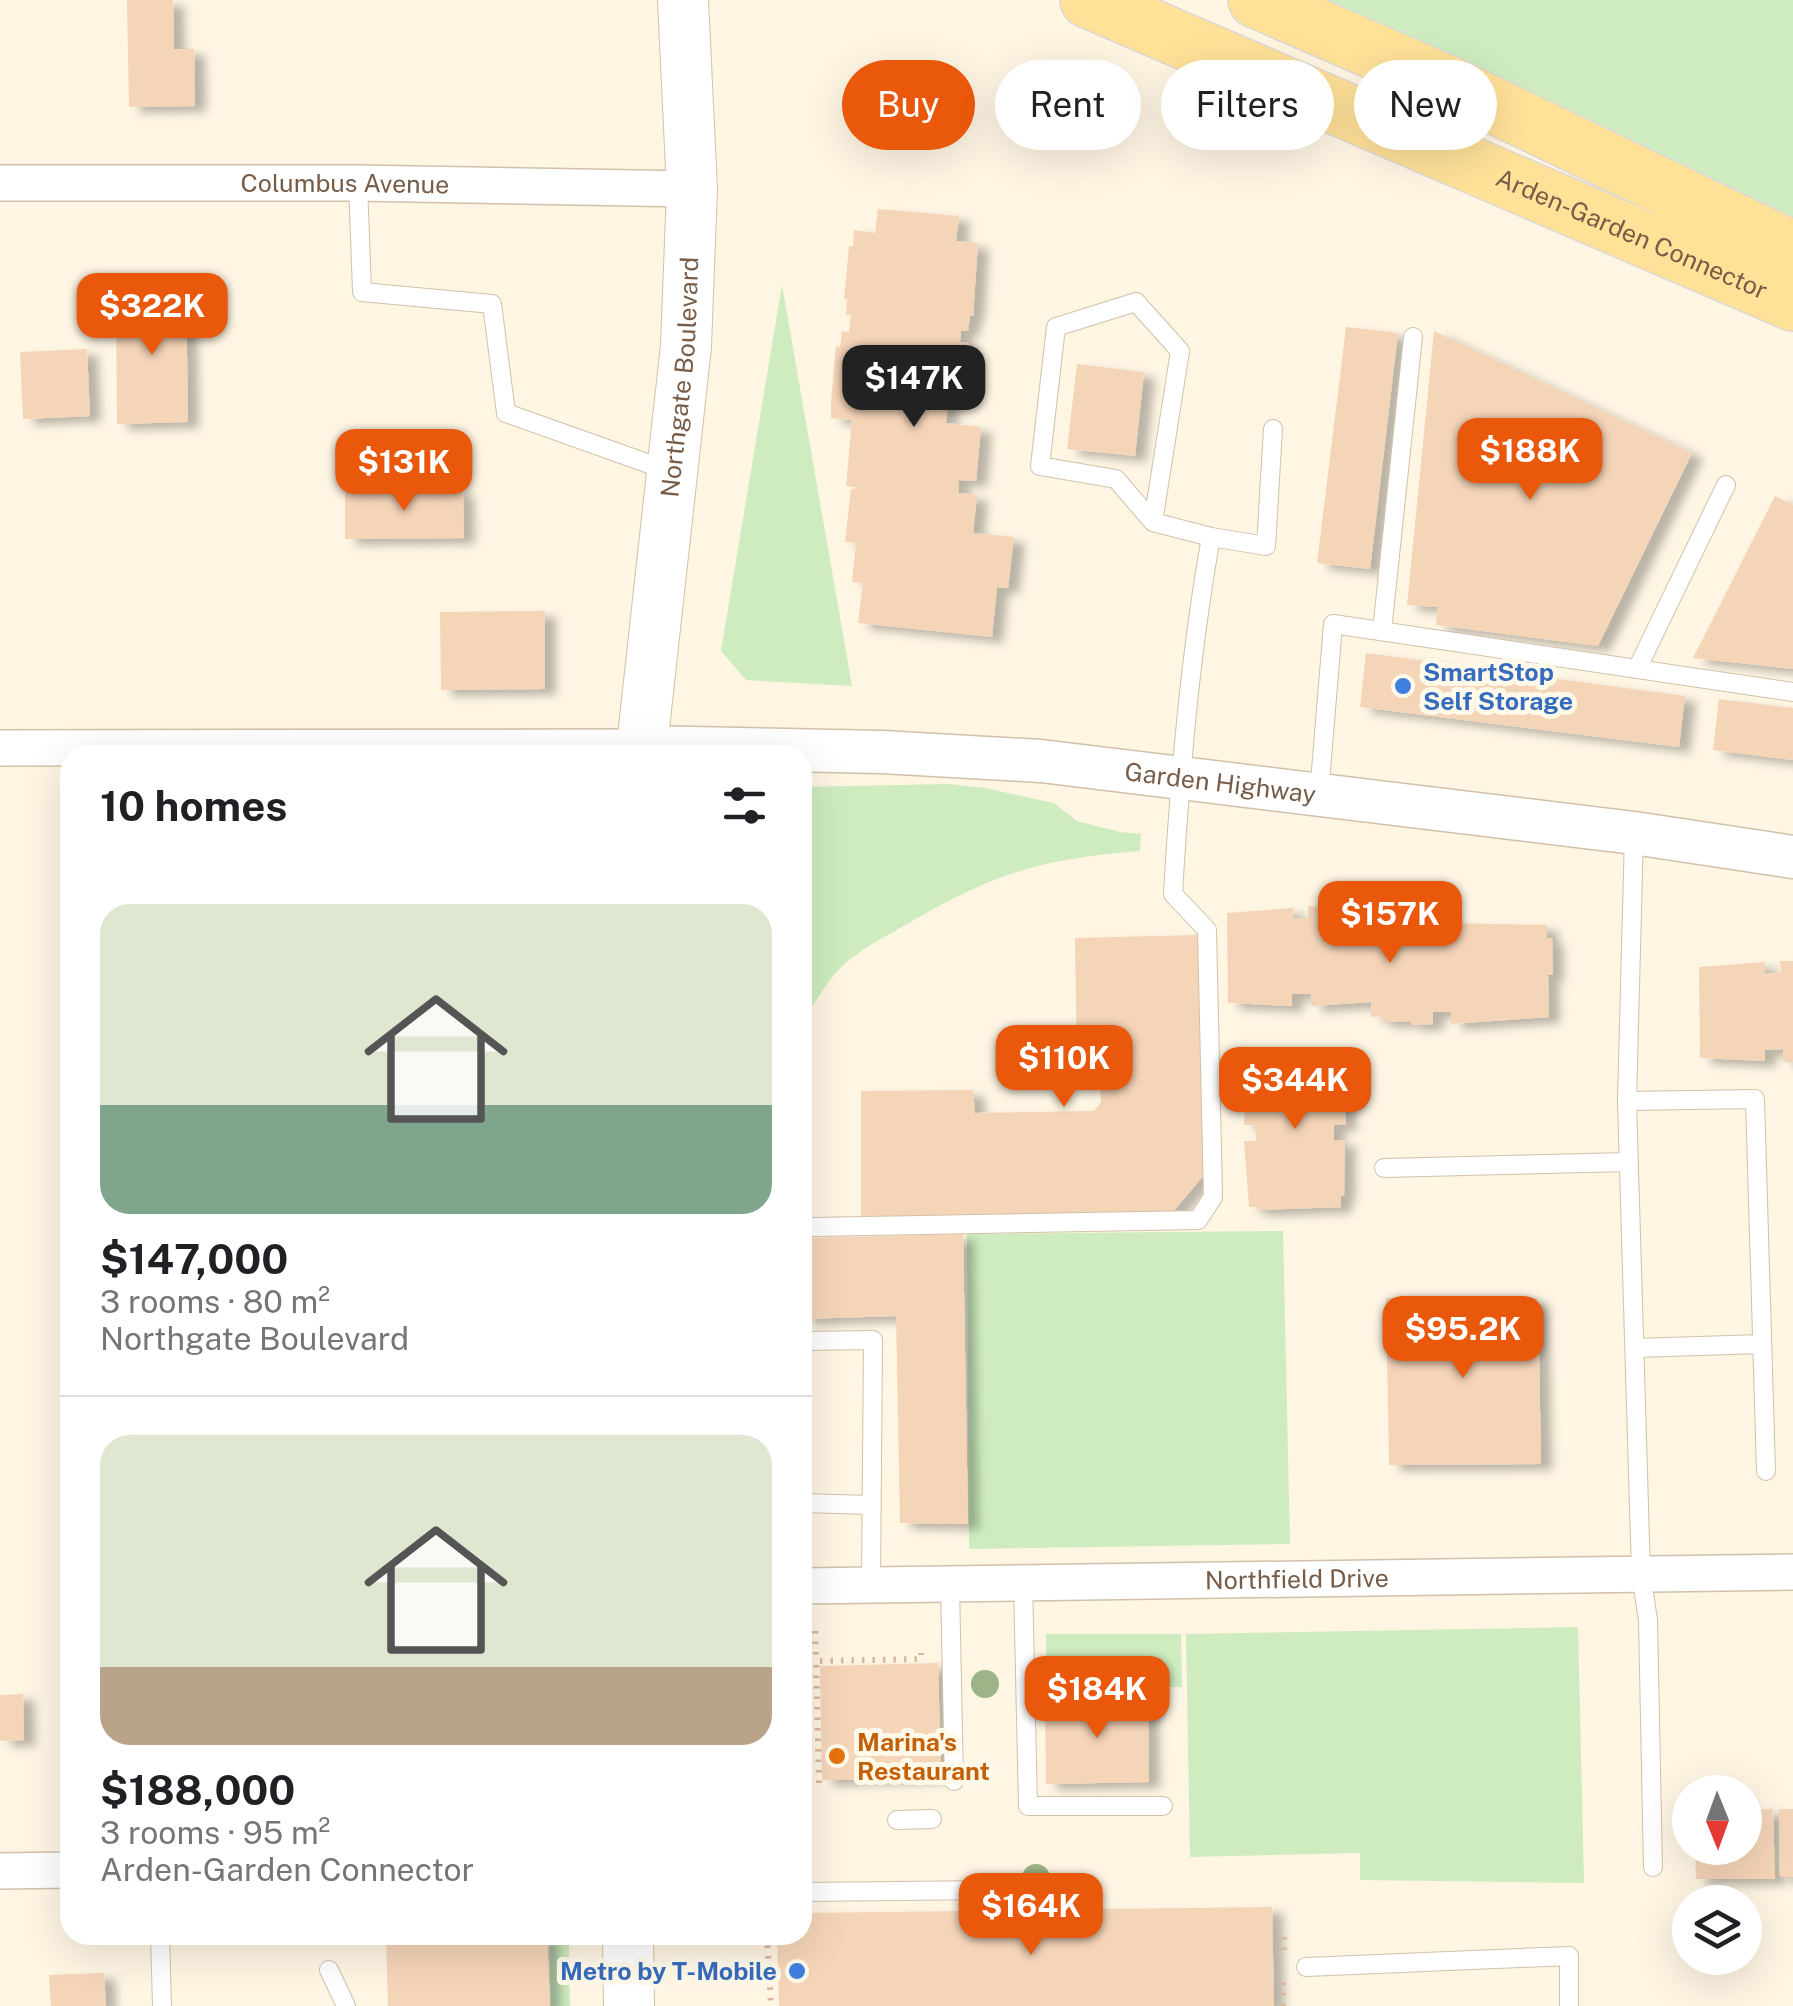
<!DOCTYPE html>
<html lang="en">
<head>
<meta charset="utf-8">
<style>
  :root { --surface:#fff; --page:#f6f6f6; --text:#202124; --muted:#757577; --line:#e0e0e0; --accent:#ea580c }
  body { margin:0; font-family:"Public Sans",sans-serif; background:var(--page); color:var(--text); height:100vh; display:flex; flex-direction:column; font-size:38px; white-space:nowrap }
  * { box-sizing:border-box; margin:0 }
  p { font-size:32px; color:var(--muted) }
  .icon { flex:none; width:55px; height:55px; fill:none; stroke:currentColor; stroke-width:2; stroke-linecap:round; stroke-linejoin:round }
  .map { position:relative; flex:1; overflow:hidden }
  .panel { position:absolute; left:60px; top:745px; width:752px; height:1200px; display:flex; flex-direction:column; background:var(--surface); border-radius:30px; box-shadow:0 10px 40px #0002 }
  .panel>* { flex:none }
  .hud { position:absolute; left:842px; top:60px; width:800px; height:90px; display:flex; gap:20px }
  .needle { width:65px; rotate:179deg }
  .fabs { position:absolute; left:1672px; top:1775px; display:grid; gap:20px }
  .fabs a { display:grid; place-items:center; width:90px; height:90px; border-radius:50%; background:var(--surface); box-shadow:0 10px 40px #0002; font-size:50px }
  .price { position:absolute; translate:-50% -85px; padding:0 22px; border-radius:20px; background:var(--accent); color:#fff; font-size:32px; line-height:65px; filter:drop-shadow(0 2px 5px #0008) }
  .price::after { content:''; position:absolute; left:50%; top:60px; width:30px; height:22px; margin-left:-15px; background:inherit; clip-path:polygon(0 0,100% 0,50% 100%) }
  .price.current { background:#222; color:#fff }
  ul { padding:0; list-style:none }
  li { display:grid; align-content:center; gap:20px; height:530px; padding:0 40px }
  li+li { border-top:2px solid var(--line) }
  li span { display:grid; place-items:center; height:310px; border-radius:30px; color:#555 }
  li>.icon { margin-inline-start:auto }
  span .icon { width:180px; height:180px; fill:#fffc; stroke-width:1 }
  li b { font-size:42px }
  h2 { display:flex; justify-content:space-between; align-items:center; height:120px; padding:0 40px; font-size:42px }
  .chip { padding:0 35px; border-radius:45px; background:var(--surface); box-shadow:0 10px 40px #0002; font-size:35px; line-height:90px }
  .chip.current { background:var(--accent); color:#fff }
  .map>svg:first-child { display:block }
  .green { fill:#ceecc0 }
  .building { fill:#f5d5b8; filter:url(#shadow) }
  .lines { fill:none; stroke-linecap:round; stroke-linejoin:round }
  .service-casing { stroke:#d2c0ab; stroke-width:20 }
  .minor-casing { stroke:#d2c0ab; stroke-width:38 }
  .tertiary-casing { stroke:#d2c0ab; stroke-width:45 }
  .secondary-casing { stroke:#d5c0a8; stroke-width:52 }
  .primary-casing { stroke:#ded8d3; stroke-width:58 }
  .path { stroke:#dab99b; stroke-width:6; stroke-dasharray:2.5 8; stroke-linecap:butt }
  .service { stroke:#fff; stroke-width:18 }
  .minor { stroke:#fff; stroke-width:35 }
  .tertiary { stroke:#fff; stroke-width:42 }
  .secondary { stroke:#fff; stroke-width:50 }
  .primary { stroke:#ffe198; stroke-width:55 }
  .tree { fill:#9cb488 }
  .shop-dot { fill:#3f7fe0; stroke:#fff9ea; stroke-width:4 }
  .food-dot { fill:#e8710a; stroke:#fff9ea; stroke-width:4 }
  .labels { text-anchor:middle; stroke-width:10; stroke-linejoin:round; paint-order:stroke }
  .street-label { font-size:25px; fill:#775c47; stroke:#fff9ea }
  .shop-label { font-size:25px; font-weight:bold; fill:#366cbe; stroke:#fff9ea; text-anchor:start }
  .food-label { font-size:25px; font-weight:bold; fill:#c56008; stroke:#fff9ea; text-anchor:start }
</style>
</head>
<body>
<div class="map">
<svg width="1793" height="2006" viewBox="0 0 1793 2006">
  <defs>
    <filter id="shadow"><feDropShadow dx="11" dy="6" stdDeviation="5" flood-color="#0004"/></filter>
  </defs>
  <rect width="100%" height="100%" fill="#fef5e3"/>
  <!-- green -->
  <g class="green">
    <polygon points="1306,0 1793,0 1793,248"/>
    <polygon points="782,285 852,686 746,680 721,651"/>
    <path d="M948 784 985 788 1054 803 1077 821 1120 832 1141 834 1140 851C1037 859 990 875 902 927 879 940 850 955 833 976 822 990 813 1006 803 1020V787Z"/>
    <polygon points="1283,1231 1290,1544 969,1549 967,1234"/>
    <polygon points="1578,1627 1584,1883 1360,1880 1360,1853 1190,1857 1186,1634"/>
    <polygon points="1046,1634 1181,1634 1182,1687 1082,1688 1082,1696 1046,1696"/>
    <polygon points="550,1935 567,1935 569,1941 570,2006 551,2006"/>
  </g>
  <!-- building -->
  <g class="building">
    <polygon points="127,0 173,0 174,49 194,49 195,106 129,107"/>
    <polygon points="878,209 959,216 956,241 978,243 973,316 970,316 968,331 961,331 960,342 969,343 963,398 949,396 946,423 981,427 976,481 959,480 958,493 977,495 973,533 1014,537 1008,588 997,587 992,637 858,623 863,583 852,582 856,543 845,542 851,489 862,488 846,486 852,420 831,418 831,402 836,346 840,347 842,331 849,332 851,315 846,315 847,299 844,299 849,246 853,246 854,230 875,233"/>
    <polygon points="186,288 188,422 117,424 116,298 150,297 150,289"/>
    <polygon points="1346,327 1398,333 1370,569 1317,563"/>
    <polygon points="1434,331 1692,453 1598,646 1436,625 1438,607 1407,605"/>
    <polygon points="87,349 90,416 23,419 20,352"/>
    <polygon points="1077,364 1144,372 1135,456 1067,449"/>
    <polygon points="345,489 463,489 464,538 345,539"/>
    <polygon points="1775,496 1793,505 1793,669 1693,658"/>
    <polygon points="545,611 545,689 441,690 440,612"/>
    <polygon points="1366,653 1685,696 1679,747 1360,707"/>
    <polygon points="1719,699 1793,708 1793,760 1713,750"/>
    <polygon points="1308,906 1373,911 1374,928 1434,923 1434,934 1447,934 1446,923 1547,925 1547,938 1552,938 1553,975 1548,975 1549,1017 1451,1024 1451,1012 1433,1012 1433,1024 1411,1025 1411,1021 1382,1022 1381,1016 1371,1017 1371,1002 1311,1006 1311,994 1292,994 1292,1006 1228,1003 1227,913 1293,908 1293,918 1308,918"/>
    <polygon points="1198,935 1204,1175 1171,1214 861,1219 861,1091 973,1090 975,1113 1094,1111 1101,1102 1100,1072 1077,1074 1075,938"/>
    <polygon points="1780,961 1793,961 1793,1062 1783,1062 1783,1049 1765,1050 1765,1061 1700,1058 1699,967 1765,962 1765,973 1781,973"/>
    <polygon points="1249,1055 1341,1055 1346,1125 1334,1125 1334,1141 1345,1140 1344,1196 1341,1196 1341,1207 1258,1210 1258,1207 1249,1207 1244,1141 1256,1141 1255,1125 1244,1125"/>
    <polygon points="963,1234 968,1524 900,1523 896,1316 802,1319 802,1238"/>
    <polygon points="1386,1298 1538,1298 1541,1464 1389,1465"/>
    <polygon points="938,1663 941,1777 822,1780 820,1666"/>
    <polygon points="23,1694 24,1740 0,1741 0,1695"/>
    <polygon points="1148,1699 1149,1782 1046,1784 1045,1701"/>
    <polygon points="1773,1809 1775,1879 1696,1879 1695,1848 1745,1848 1745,1810"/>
    <polygon points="1779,1809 1793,1809 1793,1877 1780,1877"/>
    <polygon points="1272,1907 1274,2006 779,2006 777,1935 802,1935 802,1913"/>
    <polygon points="547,1935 550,2006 388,2006 386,1936"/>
    <polygon points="104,1973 106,2006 51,2006 49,1975"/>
  </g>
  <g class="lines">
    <!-- service casing -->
    <g class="service-casing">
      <g id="service">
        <polyline points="358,183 362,292 492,304 506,413 669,471"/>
        <polyline points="1153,522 1180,351 1136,302 1056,327 1040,466 1116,479 1153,522 1211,537"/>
        <polyline points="1382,631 1413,337"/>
        <polyline points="1637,669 1726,485"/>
        <polyline points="1319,795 1333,624 1793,692"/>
        <polyline points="1634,834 1627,1101 1641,1574 1648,1620 1653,1867"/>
        <polyline points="1627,1101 1755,1099 1766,1471"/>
        <polyline points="1384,1168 1629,1162"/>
        <path d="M802 1223 812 1227 1198 1220 1213 1197 1207 930 1173 894C1180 774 1190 655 1211 537L1266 546 1273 429"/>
        <polyline points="802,1341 873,1340 871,1585"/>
        <polyline points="1635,1348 1762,1344"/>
        <polyline points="802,1503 871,1505"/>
        <polyline points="1023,1583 1028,1806 1163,1806"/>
        <polyline points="950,1584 954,1781"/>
        <polyline points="897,1820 932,1819"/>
        <polyline points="802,1892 991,1890"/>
        <polyline points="160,1935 162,2006"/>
        <polyline points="1306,1967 1569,1956 1569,2006"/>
        <polyline points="329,1970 346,2006"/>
      </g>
    </g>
    <!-- minor casing -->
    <g class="minor-casing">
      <g id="minor">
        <path id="s1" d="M0 183H358L692 189"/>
        <polyline points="0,748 642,747"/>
        <path id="s2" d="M802 1586 1793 1572"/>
        <polyline points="0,1871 70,1870"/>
      </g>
    </g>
    <!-- tertiary casing -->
    <g class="tertiary-casing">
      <g id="tertiary">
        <path id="s3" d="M642 747 882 752 1041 761 1634 833 1793 857"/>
      </g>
    </g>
    <!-- secondary casing -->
    <g class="secondary-casing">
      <g id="secondary">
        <path id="s4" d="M641 755 686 346 692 189 683 0"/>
        <polyline points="628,1935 629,2006"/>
      </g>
    </g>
    <!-- primary casing -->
    <g class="primary-casing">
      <g id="primary">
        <path id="s5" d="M1088 0 1793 303"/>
        <polyline points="1256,0 1449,84 1793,249"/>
      </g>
    </g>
    <!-- path -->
    <g class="path">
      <polyline points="815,1631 816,1661"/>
      <polyline points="819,1783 816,1661 921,1659 921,1653"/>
      <polyline points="767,1935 771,2006"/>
      <polyline points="1284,1950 1284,1929"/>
      <polyline points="1283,2006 1283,1982"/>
    </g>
    <!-- service -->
    <use href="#service" class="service"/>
    <!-- minor -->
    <use href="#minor" class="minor"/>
    <!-- tertiary -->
    <use href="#tertiary" class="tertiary"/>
    <!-- secondary -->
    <use href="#secondary" class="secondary"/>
    <!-- primary -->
    <use href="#primary" class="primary"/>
  </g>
  <!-- trees -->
  <g class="tree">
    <circle cx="985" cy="1684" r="14"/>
    <circle cx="1057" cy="1694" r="14"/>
    <circle cx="1036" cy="1878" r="14"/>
  </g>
  <!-- markers -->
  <g class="shop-dot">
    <circle cx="1403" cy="686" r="10"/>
    <circle cx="797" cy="1971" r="10"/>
  </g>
  <circle class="food-dot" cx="837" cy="1756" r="10"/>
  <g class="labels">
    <!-- street labels -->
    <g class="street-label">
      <text dy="9" stroke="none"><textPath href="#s1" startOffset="345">Columbus Avenue</textPath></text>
      <text dy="9" stroke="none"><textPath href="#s5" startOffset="592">Arden-Garden Connector</textPath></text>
      <text dy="9" stroke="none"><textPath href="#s4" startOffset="380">Northgate Boulevard</textPath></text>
      <text dy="9" stroke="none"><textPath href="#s3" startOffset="580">Garden Highway</textPath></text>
      <text dy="9" stroke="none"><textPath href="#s2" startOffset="495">Northfield Drive</textPath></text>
    </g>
    <!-- shop labels -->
    <g class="shop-label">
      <text x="1423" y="681">SmartStop<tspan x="1423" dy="29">Self Storage</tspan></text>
      <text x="777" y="1980" text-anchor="end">Metro by T-Mobile</text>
    </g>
    <!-- food labels -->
    <g class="food-label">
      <text x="857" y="1751">Marina's<tspan x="857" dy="29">Restaurant</tspan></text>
    </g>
  </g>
</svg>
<div class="fabs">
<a><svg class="needle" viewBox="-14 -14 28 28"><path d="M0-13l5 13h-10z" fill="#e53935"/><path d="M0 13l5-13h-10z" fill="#757577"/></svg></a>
<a><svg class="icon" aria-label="layers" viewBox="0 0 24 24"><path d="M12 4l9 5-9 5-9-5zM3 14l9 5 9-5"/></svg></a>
</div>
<b class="price" style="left:152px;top:358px">$322K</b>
<b class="price current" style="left:914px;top:430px">$147K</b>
<b class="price" style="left:1530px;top:503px">$188K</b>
<b class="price" style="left:404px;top:514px">$131K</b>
<b class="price" style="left:1390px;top:966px">$157K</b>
<b class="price" style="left:1064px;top:1110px">$110K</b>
<b class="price" style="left:1295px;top:1132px">$344K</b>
<b class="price" style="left:1463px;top:1381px">$95.2K</b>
<b class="price" style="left:1097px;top:1741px">$184K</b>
<b class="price" style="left:1031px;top:1958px">$164K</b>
<div class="hud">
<a class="chip current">Buy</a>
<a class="chip">Rent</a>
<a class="chip">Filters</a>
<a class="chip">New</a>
</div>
<section class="panel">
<h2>10 homes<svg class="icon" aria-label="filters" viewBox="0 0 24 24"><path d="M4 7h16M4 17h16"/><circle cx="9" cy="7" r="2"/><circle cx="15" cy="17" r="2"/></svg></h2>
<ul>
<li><span style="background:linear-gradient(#dfe7d0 65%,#7fa58c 0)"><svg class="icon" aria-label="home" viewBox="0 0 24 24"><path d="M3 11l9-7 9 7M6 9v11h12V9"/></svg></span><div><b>$147,000</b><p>3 rooms · 80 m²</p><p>Northgate Boulevard</p></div></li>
<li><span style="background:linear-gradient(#dfe7d0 75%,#b9a48a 0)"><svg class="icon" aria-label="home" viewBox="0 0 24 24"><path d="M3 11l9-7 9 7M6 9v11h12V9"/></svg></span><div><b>$188,000</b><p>3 rooms · 95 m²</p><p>Arden-Garden Connector</p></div></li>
</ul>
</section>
</div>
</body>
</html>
